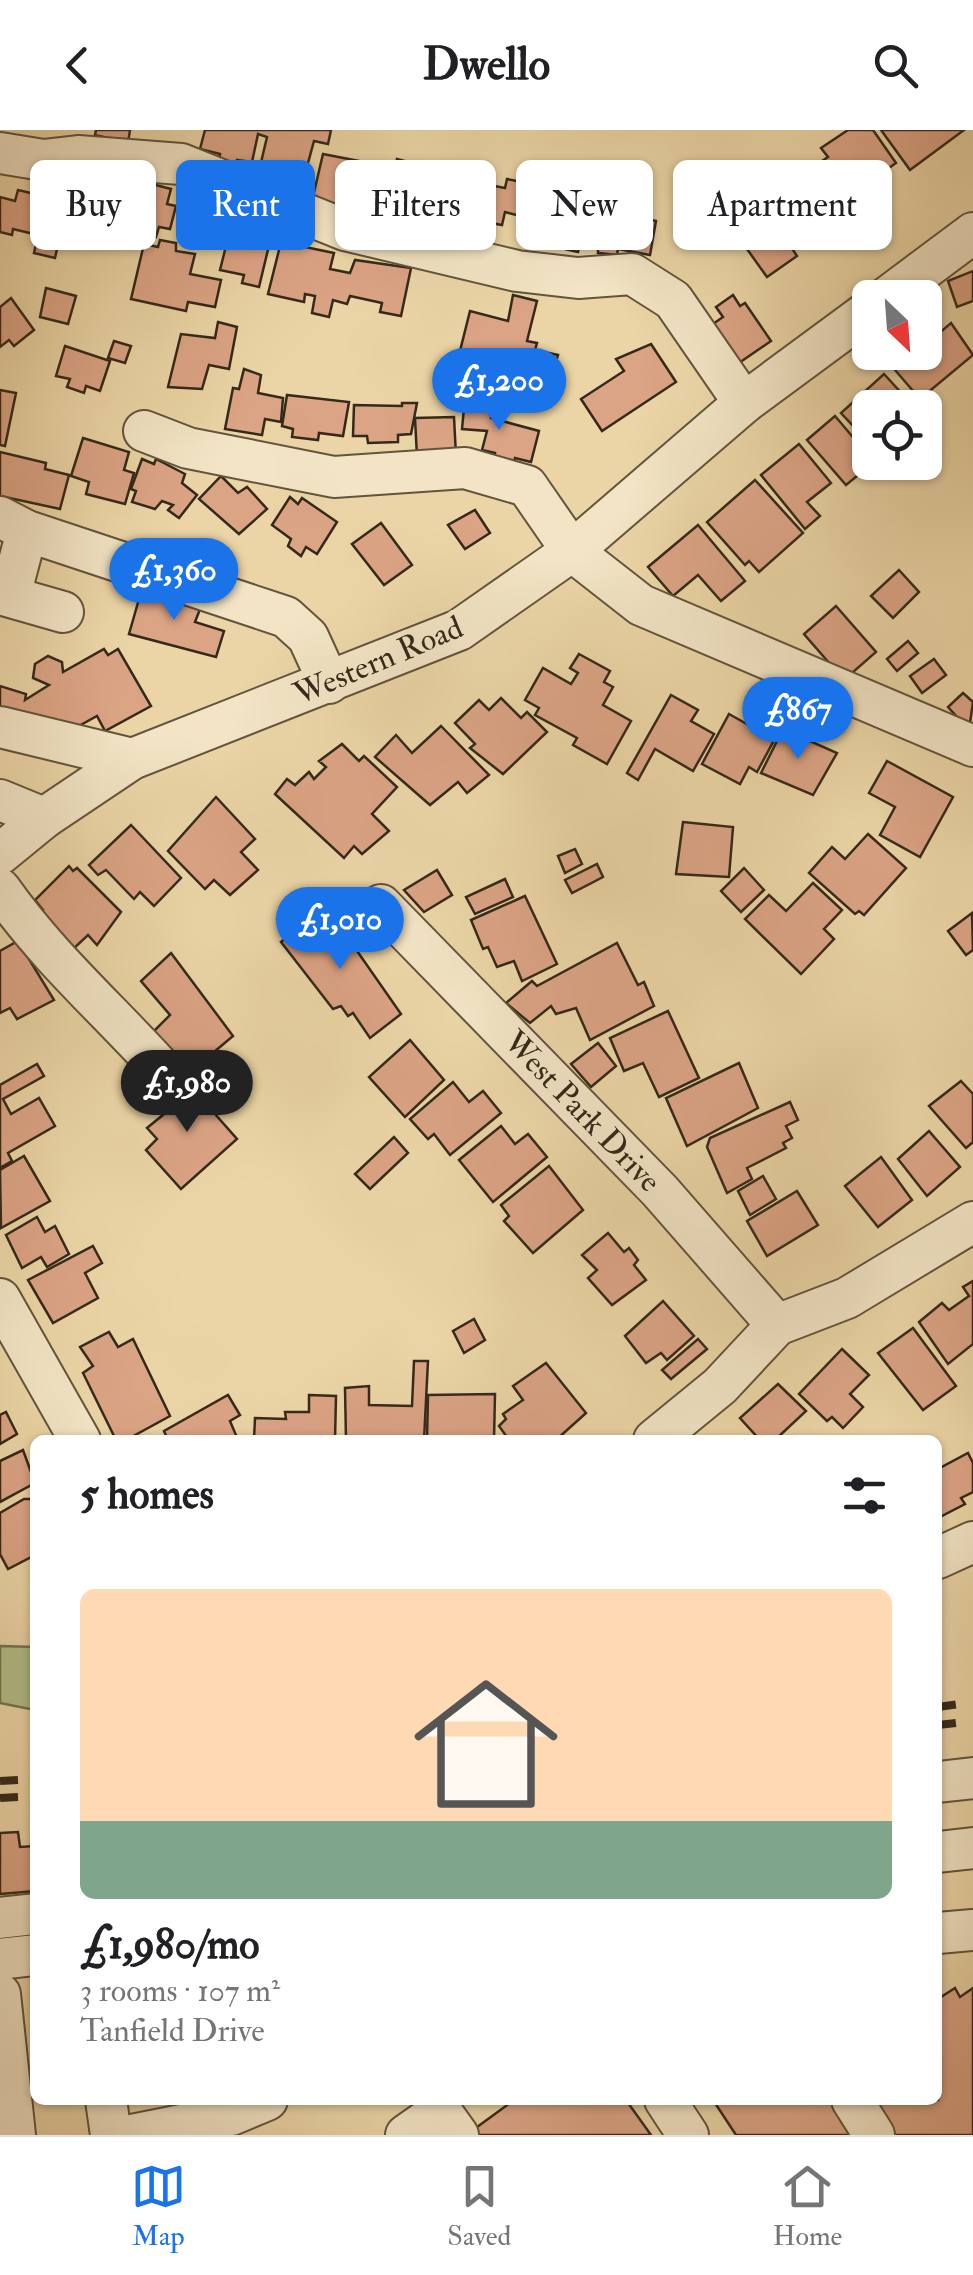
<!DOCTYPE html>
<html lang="en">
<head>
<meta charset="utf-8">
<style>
  :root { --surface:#fff; --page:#f6f6f6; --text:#202124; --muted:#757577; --line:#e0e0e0; --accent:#1a73e8 }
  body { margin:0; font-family:"IM FELL Double Pica",serif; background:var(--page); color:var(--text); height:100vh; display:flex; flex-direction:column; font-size:38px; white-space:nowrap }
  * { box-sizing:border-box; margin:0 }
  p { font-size:32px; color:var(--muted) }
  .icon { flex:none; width:55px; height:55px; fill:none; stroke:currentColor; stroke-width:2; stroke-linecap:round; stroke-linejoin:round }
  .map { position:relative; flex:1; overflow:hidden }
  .details { position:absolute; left:30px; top:1305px; width:912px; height:670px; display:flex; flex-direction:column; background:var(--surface); border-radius:15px; box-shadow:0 2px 8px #0004 }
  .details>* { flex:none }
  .top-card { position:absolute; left:30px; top:30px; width:915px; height:90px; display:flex; gap:20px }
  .needle { width:65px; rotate:155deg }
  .controls { position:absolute; left:852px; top:150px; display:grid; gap:20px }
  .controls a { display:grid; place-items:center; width:90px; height:90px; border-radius:15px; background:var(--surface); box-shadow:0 2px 8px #0004; font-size:50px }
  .price { position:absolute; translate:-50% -85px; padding:0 22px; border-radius:35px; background:var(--accent); color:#fff; font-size:32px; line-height:65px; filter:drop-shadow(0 2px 5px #0008) }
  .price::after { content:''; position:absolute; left:50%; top:60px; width:30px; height:22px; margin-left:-15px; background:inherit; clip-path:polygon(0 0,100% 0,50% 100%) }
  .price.on { background:#222; color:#fff }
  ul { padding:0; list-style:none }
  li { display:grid; align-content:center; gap:20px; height:530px; padding:0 50px }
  li span { display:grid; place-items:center; height:310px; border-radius:15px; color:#555 }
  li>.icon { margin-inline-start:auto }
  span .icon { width:180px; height:180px; fill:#fffc; stroke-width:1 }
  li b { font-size:42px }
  h2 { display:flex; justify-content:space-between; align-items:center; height:120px; padding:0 50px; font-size:42px }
  .pill { padding:0 35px; border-radius:15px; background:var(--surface); box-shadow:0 2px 8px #0004; font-size:35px; line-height:90px }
  .pill.on { background:var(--accent); color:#fff }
  header { display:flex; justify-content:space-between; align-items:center; height:130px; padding:0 50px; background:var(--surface); font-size:45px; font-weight:700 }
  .tab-bar { display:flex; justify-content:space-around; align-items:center; height:140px; border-top:2px solid var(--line); background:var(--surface); font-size:28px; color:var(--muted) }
  .tab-bar a { display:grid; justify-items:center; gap:5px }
  .tab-bar .on { color:var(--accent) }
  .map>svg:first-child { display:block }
  .green { fill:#b4be89; stroke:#747452; stroke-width:2.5 }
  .building { fill:#dba485; stroke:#34291a; stroke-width:2.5 }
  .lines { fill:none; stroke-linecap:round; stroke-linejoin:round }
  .minor-casing { stroke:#62543d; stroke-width:44 }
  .minor { stroke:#f2e4c5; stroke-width:40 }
  .rail { stroke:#34291a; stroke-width:8; stroke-dasharray:18 18; stroke-linecap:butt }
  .labels { text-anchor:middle; stroke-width:10; stroke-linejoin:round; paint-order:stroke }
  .street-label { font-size:32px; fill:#34291a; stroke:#f2e4c5 }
</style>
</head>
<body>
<header><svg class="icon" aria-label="back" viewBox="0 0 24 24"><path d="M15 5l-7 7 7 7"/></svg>Dwello<svg class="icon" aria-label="search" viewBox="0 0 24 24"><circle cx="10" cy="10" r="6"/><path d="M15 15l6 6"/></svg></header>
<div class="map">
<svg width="973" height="2005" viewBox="0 0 973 2005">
  <rect width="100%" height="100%" fill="#ebd5a6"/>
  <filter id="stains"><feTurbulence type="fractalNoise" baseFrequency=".002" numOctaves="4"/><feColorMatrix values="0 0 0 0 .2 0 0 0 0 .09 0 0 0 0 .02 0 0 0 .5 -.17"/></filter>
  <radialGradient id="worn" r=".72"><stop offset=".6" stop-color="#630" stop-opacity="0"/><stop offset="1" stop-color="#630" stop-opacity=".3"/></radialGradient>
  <!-- green -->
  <polygon class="green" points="0,1516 35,1517 35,1580 0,1573"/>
  <!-- building -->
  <g class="building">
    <polygon points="96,0 130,0 128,13 95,5"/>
    <polygon points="205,0 331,0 328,14 314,11 305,44 282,38 280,44 259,41 267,7 258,4 252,32 237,30 235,39 218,36 220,24 200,19"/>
    <polygon points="848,0 873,0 896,33 879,45 884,53 856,72 850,64 840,71 816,35 828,27 821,18"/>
    <polygon points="881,0 964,0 910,40"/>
    <polygon points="323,24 395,38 397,29 432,38 430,46 447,50 436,96 417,94 417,86 385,77 387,69 376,65 372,88 311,75"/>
    <polygon points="456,40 477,43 474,52 505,58 507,49 541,56 537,68 544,67 547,55 567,60 562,74 568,75 572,67 590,72 578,122 556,117 557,110 525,103 527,88 505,82 502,95 469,89 465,102 439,98"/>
    <polygon points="812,43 850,95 835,106 827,95 793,120 797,126 767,147 737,105 761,88 757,82"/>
    <polygon points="133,49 171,59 167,74 176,76 170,99 159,97 156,107 125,99"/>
    <polygon points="37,52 58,56 56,65 68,69 55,128 34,123 38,105 13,99 12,105 0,102 0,67 15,71 18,60 35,64"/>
    <polygon points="604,73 625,78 624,84 656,91 650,125 618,119 617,125 598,123 598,113 586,112 592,78 604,79"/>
    <polygon points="249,95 272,103 259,157 242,153 244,145 220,140 230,100 246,103"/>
    <polygon points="160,110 176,113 176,121 195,124 190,144 221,150 215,177 188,172 186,181 131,169 144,114 158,117"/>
    <polygon points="281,112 334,123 330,139 350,143 355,130 411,138 401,186 380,182 382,173 350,166 347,174 333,170 329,187 312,183 315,166 305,164 304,172 268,164"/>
    <polygon points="973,141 973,171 957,177 948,151"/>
    <polygon points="46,158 76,166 68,194 40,187"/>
    <polygon points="513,165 537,171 527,211 537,213 535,220 558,225 549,255 458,229 470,181 508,191"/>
    <polygon points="733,165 740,176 745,173 771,211 736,235 710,196 723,187 716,177"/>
    <polygon points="11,168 34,200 14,216 9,210 0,217 0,177"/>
    <polygon points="218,192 237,197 229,239 209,235 202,259 168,257 181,204 215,208"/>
    <polygon points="951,193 973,225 920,269 895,240 916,222 925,222 925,215"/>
    <polygon points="114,211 131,216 125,233 108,228"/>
    <polygon points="651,214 676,252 602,301 581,269 624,241 616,229"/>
    <polygon points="65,216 110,231 100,261 86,256 84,263 67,257 70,249 56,246"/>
    <polygon points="244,239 261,245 258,263 283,268 281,292 265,289 262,305 225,299 233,258 239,259"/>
    <polygon points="884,244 915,278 870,278 870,314 841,283"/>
    <polygon points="0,260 16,263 5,316 0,315"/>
    <polygon points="287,265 349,272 343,306 319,303 318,310 292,307 293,299 282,296"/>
    <polygon points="465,268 493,271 491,288 539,301 531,332 515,328 513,336 494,331 495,323 482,320 487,301 462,299"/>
    <polygon points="402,273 417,273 411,304 398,305 398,312 368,313 367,306 353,306 354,275 402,276"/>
    <polygon points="835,286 874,332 846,355 807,310"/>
    <polygon points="454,287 456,326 417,327 415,288"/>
    <polygon points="83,308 129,322 124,340 134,343 125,374 86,364 89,352 71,346"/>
    <polygon points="799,314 831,353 807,372 820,386 805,399 761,345"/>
    <polygon points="0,322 46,333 45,339 69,345 60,379 0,366"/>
    <polygon points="142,329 154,334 156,329 185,344 182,353 197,365 179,388 168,380 173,375 162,371 155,379 132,372 136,361 131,359"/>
    <polygon points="221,346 238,363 247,357 267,379 239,404 199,369"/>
    <polygon points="755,350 803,403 759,442 749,431 745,435 707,392"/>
    <polygon points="290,367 298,374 302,368 337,392 317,424 306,417 301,426 288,416 291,409 272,395"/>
    <polygon points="475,380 490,403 465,419 448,395"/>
    <polygon points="381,393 412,435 384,455 352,414"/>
    <polygon points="698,395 745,451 721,471 698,445 673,466 648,437"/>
    <polygon points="899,440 919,462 893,488 871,466"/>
    <polygon points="143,455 202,474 195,492 224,501 216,527 129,504"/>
    <polygon points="836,476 876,522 844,550 804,504"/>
    <polygon points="908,511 918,523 897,541 887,529"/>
    <polygon points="104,519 108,525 118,519 151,576 105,601 97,586 68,602 0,585 0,556 26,564 25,570 49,555 33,548 35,534 48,526 62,532 63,542"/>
    <polygon points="579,524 610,541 604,552 613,557 603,575 631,591 607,634 573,615 577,608 535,585 539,578 525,570 543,538 571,554 578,543 570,538"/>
    <polygon points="934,529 946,545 922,563 910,546"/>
    <polygon points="963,563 973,572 969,600 948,577"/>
    <polygon points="671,565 698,580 691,591 714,604 693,641 655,619 638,650 627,643"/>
    <polygon points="501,568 521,588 527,582 547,602 503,644 470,618 475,614 455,593 479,570 489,580"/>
    <polygon points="729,584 754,598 759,587 780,599 757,642 749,637 740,654 702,634"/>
    <polygon points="441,596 489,645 467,663 458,652 430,675 375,627 396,605 412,623"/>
    <polygon points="783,599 837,623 813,665 761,643"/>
    <polygon points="342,614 359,631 364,626 397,657 372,684 389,701 362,724 354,716 344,728 275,664 287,649 295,655 309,642 314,649 326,637 319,631"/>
    <polygon points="887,631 953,667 920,727 880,705 895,677 869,663"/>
    <polygon points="216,667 255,709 241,722 258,740 230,765 214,750 205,759 168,721"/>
    <polygon points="683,692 733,697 729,747 676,744"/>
    <polygon points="131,695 181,748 154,776 140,762 134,769 106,740 98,745 89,735"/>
    <polygon points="868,704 906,738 864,785 859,781 855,784 809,743 832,717 845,729"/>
    <polygon points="575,719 582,734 565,743 558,726"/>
    <polygon points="597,734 603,747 572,763 565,750"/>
    <polygon points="69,736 73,741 77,738 121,782 97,815 88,805 70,822 38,786 43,780 35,770"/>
    <polygon points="744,738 764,760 741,782 721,761"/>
    <polygon points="437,740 452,765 424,782 404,760"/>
    <polygon points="505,749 513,767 475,784 466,767"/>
    <polygon points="813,753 842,780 824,799 834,809 801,844 745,789 769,765 786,781"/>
    <polygon points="525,766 557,834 522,851 514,831 497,837 488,817 483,819 471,790"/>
    <polygon points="325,775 401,884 370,908 353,883 348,886 341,876 333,879 281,812"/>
    <polygon points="972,783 973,820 966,825 948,801"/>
    <polygon points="18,811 54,870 17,889 10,878 0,883 0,821"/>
    <polygon points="617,813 638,855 644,852 654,876 590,910 576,878 556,884 551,876 530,893 506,873 532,851 537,856"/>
    <polygon points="171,823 233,906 195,938 185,926 166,926 153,902 170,885 141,851"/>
    <polygon points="668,881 699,948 659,967 643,933 624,941 610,908"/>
    <polygon points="410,910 444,950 405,987 369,947"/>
    <polygon points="598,913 616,936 591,957 571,934"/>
    <polygon points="739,933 758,978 687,1016 666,968"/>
    <polygon points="37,934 44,946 3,969 11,984 39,968 55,996 8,1023 12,1031 0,1038 0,955"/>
    <polygon points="184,949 237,1009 181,1059 146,1020 157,1009 147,998 169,980 160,970"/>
    <polygon points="961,951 973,964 973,1012 966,1018 929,976"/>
    <polygon points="453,952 469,972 483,961 501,983 450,1025 434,1004 428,1009 410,989"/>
    <polygon points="790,972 798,990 786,996 792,1008 783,1013 786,1018 747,1038 752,1049 727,1063 707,1017 710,1008"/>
    <polygon points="501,996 515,1014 528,1004 547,1027 493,1072 459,1030"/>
    <polygon points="929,1001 960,1037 927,1066 898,1029"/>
    <polygon points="394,1007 408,1023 370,1059 355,1044"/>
    <polygon points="24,1026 50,1071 1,1098 0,1040"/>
    <polygon points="881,1027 912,1070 878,1097 845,1056"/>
    <polygon points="549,1036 583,1080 533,1123 504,1091 509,1086 501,1075"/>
    <polygon points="763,1046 776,1069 750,1085 738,1061"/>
    <polygon points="797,1061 818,1095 767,1126 747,1091"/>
    <polygon points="37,1087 45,1102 55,1096 69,1124 47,1137 41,1127 22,1138 6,1105"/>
    <polygon points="608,1103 624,1122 629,1118 638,1130 634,1135 646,1150 612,1175 588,1148 597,1140 582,1125"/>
    <polygon points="93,1116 102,1133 85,1143 98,1168 53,1193 28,1150"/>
    <polygon points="973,1151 973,1214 948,1234 919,1192 942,1173 949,1180 969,1166 963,1157"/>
    <polygon points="663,1171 694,1206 667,1230 661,1223 646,1233 625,1206"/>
    <polygon points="474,1189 485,1210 464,1223 453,1201"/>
    <polygon points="913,1198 956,1256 923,1280 878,1223"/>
    <polygon points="109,1202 118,1217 133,1209 170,1286 126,1310 116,1310 83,1243 93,1236 80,1217"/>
    <polygon points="698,1209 707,1219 671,1249 662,1240"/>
    <polygon points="842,1219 869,1245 850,1264 863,1277 843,1298 832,1287 827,1291 799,1264"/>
    <polygon points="414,1231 428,1231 424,1310 346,1310 345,1258 369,1256 369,1275 412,1276"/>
    <polygon points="546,1233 586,1283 556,1310 509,1310 499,1296 506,1289 503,1284 523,1270 513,1256"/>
    <polygon points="778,1254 806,1281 775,1310 760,1310 740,1288"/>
    <polygon points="495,1264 494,1310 427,1310 428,1265"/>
    <polygon points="228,1265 240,1285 230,1291 238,1310 168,1310 164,1301"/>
    <polygon points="309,1265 336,1266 335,1310 254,1310 255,1288 286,1289 285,1282 309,1282"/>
    <polygon points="6,1282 17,1304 0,1314 0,1285"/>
    <polygon points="23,1320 35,1353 0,1372 0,1331"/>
    <polygon points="968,1323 973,1333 973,1362 961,1368 965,1374 938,1388 938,1339"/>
    <polygon points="24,1369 35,1369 35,1425 8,1439 0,1424 0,1383"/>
    <polygon points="18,1702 20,1717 35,1716 35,1761 0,1764 0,1703"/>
    <polygon points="955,1858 960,1867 973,1858 973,2005 891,2005 869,1970 938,1970 938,1869"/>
    <polygon points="514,1970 626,1970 651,2005 477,2005 473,2000"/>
    <polygon points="713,1970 832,1970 855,2005 736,2005"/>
  </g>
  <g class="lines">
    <!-- minor casing -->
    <g class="minor-casing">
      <g id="minor">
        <polyline points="0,23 43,30 78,26 181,34 345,100 517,141 578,148 632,144 673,170 744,273"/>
        <polyline points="886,168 973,103"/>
        <polyline points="144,301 188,318 334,347 465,338 527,356 572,421 641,475 973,616"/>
        <polyline points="0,387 27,401 286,487 308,507 329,553"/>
        <polyline points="0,464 63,482"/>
        <polyline points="10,466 27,401"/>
        <polyline points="0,597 132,629"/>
        <polyline points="0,670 44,688"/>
        <polyline points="0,724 44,688 132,629 459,500 572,421 744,273 870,180"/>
        <path d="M0 759C50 830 112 883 169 947"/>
        <polyline points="381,775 660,1061 777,1195"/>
        <polyline points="0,1169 80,1310"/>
        <polyline points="654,1310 720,1256 777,1195 847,1168 973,1092"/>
        <polyline points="938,1428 973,1412"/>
        <polyline points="938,1652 973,1648"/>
        <polyline points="938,1722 973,1718"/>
        <polyline points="0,1788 35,1784"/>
        <polyline points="938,1803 973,1800"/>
        <polyline points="0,1829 35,1825"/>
        <polyline points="0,1864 15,2005"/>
        <polyline points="106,1970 111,2005"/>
        <polyline points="433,1970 458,2005"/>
        <polyline points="665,1970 688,2005"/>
        <polyline points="852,1970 874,2005"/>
        <polyline points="131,2005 231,1985 267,1970"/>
        <polyline points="406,2005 440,1981"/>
      </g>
    </g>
    <!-- minor -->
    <use href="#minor" class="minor"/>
    <!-- rail -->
    <g class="rail">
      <polyline points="938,1577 973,1572"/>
      <polyline points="938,1595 973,1591"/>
      <polyline points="0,1651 35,1649"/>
      <polyline points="0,1668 35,1666"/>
    </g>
  </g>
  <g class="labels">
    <!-- street labels -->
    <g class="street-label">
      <text transform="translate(378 530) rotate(-23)" y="11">Western Road</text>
      <text transform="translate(583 981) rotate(46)" y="11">West Park Drive</text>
    </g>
  </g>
  <rect width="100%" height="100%" filter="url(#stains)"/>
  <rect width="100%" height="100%" fill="url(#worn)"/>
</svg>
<div class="controls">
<a><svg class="needle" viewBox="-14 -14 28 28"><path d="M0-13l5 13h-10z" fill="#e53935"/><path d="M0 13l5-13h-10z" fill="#757577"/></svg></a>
<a><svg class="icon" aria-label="locate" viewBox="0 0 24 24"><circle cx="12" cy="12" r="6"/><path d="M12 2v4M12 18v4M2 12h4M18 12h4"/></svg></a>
</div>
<b class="price" style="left:499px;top:303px">£1,200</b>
<b class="price" style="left:174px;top:493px">£1,360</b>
<b class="price" style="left:798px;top:632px">£867</b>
<b class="price" style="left:340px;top:842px">£1,010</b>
<b class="price on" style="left:187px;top:1005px">£1,980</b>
<div class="top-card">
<a class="pill">Buy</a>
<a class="pill on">Rent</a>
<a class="pill">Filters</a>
<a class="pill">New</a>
<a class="pill">Apartment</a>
</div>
<section class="details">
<h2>5 homes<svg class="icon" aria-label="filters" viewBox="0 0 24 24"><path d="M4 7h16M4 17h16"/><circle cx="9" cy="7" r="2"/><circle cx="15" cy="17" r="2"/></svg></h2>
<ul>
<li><span style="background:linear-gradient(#ffd9b3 75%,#7fa58c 0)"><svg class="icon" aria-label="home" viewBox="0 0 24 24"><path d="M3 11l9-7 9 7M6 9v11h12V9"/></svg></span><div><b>£1,980/mo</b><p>3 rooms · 107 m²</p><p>Tanfield Drive</p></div></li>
</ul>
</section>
</div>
<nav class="tab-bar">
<a class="on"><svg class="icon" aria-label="map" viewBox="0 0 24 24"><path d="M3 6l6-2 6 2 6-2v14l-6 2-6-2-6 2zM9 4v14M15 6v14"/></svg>Map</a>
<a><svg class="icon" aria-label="saved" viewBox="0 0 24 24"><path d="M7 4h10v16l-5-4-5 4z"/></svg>Saved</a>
<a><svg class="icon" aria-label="home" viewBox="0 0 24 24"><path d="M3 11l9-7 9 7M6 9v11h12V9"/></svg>Home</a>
</nav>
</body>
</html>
